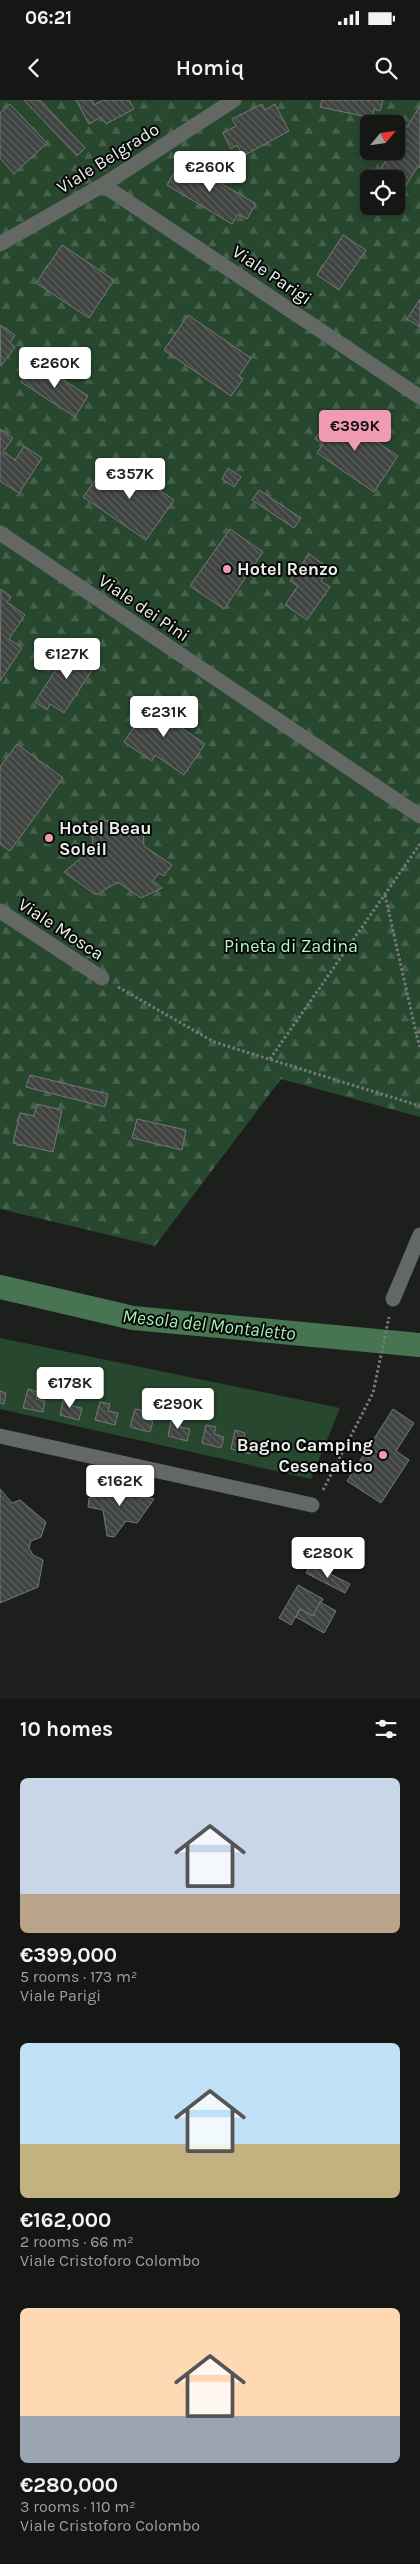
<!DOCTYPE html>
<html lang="en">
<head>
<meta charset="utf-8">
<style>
  :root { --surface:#151715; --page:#222422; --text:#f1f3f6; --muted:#9d9fa0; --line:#343634; --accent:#f09ab4 }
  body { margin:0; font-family:Karla,sans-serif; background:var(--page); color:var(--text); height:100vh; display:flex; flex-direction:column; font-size:19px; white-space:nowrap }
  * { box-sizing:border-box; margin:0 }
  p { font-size:16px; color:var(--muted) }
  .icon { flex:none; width:28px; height:28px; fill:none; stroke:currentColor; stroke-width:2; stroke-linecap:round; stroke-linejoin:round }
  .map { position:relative; height:1599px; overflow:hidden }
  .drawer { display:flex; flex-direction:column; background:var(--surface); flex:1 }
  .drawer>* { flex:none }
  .needle { width:32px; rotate:61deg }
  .fabs { position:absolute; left:360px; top:15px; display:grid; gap:10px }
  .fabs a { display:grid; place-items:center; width:45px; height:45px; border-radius:8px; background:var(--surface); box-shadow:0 2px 8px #0003,0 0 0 1px var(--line); font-size:25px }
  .price { position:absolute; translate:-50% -42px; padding:0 11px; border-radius:5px; background:#fff; color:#222; font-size:16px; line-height:32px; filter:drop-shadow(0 1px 2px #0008) }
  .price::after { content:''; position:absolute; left:50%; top:30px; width:15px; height:11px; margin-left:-8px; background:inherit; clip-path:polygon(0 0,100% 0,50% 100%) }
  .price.current { background:var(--accent); color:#111 }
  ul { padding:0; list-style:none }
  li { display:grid; align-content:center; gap:10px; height:265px; padding:0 20px }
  li span { display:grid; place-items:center; height:155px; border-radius:8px; color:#555 }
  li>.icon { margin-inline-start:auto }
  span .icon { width:90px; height:90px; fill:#fffc; stroke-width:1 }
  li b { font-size:21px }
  h2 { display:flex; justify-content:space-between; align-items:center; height:60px; padding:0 20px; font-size:21px }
  .status { display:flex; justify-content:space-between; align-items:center; height:35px; padding:0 25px; background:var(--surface); direction:ltr }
  .status svg { height:14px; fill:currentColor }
  header { display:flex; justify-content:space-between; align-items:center; height:65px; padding:0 20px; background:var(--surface); font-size:22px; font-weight:600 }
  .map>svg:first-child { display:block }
  .green { fill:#27472e }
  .forest { fill:url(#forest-firs); fill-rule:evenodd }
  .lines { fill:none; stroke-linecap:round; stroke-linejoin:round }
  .canal { stroke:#477551; stroke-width:24 }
  .building { fill:url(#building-back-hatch); stroke:#757976 }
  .path { stroke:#767976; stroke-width:3; stroke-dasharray:2.5 2.5; stroke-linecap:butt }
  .minor { stroke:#636864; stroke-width:15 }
  .poi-dot { fill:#f09ab4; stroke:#070907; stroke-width:2 }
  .labels { text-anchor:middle; stroke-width:4; stroke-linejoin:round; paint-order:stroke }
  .street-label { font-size:18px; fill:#ebeeec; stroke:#070907 }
  .poi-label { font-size:18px; font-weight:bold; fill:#ebeeec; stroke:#070907; text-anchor:start }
  .park-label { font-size:18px; fill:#b1f9c0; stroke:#070907 }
  .water-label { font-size:19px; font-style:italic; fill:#a6eeb5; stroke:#070907 }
</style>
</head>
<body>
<div class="status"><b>06:21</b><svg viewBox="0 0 49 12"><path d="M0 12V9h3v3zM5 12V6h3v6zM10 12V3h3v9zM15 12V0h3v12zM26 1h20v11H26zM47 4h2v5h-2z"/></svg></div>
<header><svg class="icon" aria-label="back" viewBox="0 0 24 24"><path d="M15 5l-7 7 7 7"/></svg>Homiq<svg class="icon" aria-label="search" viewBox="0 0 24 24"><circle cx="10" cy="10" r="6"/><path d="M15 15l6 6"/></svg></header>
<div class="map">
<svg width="420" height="1599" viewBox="0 0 420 1599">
  <defs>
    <pattern id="forest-firs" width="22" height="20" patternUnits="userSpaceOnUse" patternTransform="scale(1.25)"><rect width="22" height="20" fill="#27472e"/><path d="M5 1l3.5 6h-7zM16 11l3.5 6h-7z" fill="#46624c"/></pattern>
    <pattern id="building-back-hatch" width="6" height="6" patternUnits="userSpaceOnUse" patternTransform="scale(1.25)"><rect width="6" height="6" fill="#404441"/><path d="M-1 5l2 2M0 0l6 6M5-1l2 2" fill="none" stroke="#5c5f5d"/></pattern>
  </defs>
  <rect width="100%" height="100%" fill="#1c1f1c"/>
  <!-- green -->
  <polygon class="green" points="0,1238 340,1308 311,1379 0,1309"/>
  <!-- forest -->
  <path class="forest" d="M0 0H420V1017L281 979 155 1146 0 1109ZM369 24H396V51H369ZM369 79H396V106H369Z"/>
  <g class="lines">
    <!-- canal -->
    <polyline class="canal" points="0,1187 133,1218 420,1245"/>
  </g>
  <!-- building -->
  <g class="building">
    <polygon points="24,0 40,0 85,48 77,56"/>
    <polygon points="76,0 92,0 94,5 103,0 129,0 134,9 106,24 101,17 89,24"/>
    <polygon points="322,0 383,0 380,11 374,9 372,18 320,7"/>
    <polygon points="10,4 47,43 14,74 0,58 0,13"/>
    <polygon points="262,4 265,10 275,4 289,31 243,56 237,45 231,49 223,33 236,26 232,19"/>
    <polygon points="420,6 420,68 418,66 405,87 396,82 396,79 391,79 379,71 392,51 396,51 396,44"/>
    <polygon points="182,60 256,104 247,119 238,114 232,124 167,85"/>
    <polygon points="343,135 366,150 339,190 317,175"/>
    <polygon points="62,145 114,180 89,218 36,183"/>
    <polygon points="420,199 420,227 407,219"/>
    <polygon points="188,215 251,258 239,276 243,279 231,296 164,250"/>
    <polygon points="0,225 15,235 10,243 15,247 1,266"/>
    <polygon points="35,261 88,296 75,317 21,282"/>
    <polygon points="333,313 398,356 374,392 317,353 323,344 315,339"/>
    <polygon points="0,329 13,338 3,352 15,360 24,346 42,358 19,393 0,381"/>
    <polygon points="118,362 174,400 146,440 83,397 96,379 102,384"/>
    <polygon points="228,368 241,377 234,387 222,379"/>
    <polygon points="259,390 301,418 294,428 252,400"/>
    <polygon points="230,429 263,452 224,509 190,486"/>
    <polygon points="309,454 329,468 321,481 330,487 307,520 285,505 298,486 290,481"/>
    <polygon points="1,489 11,497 7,502 25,515 9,539 22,548 0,581"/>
    <polygon points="75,546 98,561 64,613 50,604 47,610 35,602 60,563 54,560 60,552 68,557"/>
    <polygon points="153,598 186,619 180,627 205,644 184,675 155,655 152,661 124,642"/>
    <polygon points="17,644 63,678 10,751 0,744 0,667"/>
    <polygon points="117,720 118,726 143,725 144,746 172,765 164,776 159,773 153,781 162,788 141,798 118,782 96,795 64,772 93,748 91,722"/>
    <polygon points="30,975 108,994 105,1007 26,987"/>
    <polygon points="37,1004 62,1010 53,1052 13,1043 20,1013 34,1016"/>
    <polygon points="137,1019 186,1030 182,1050 132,1038"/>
    <polygon points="28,1289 38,1292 36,1299 45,1301 43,1312 23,1308"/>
    <polygon points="0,1291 6,1293 4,1304 0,1303"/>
    <polygon points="64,1297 74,1299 72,1306 82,1308 79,1320 60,1315"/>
    <polygon points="100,1302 110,1304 108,1311 118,1313 115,1325 95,1320"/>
    <polygon points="135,1309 145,1311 143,1318 153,1321 150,1332 130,1327"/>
    <polygon points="393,1309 414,1323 396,1351 409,1360 381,1403 347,1381"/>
    <polygon points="172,1317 182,1320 180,1327 190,1329 187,1341 168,1336"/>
    <polygon points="206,1325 216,1327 214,1334 224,1337 221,1348 202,1343"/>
    <polygon points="235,1330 245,1333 243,1340 253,1342 250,1354 231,1349"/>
    <polygon points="107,1384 141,1391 140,1397 154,1399 137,1423 126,1421 114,1437 107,1436 103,1410 88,1407 89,1398 92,1398 93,1395 104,1397"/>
    <polygon points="0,1389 12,1403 20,1400 46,1422 41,1437 31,1441 29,1448 33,1455 43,1460 38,1487 0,1503"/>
    <polygon points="311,1464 350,1484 345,1493 306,1473"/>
    <polygon points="298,1485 323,1499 313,1516 300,1509 291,1525 279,1518"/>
    <polygon points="320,1502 336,1511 324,1533 296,1517 300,1509 313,1516"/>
  </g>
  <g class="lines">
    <!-- path -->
    <g class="path">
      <polyline points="385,795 417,937"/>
      <polyline points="118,887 214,942 420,1006"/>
      <polyline points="420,931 417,937 420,947"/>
      <polyline points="270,959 420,744"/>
      <polyline points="323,1390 373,1293 389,1217"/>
    </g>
    <!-- minor -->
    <g class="minor">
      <polyline points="103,85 420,297"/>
      <polyline points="0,144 103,85 234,0"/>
      <polyline points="0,433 420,716"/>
      <polyline points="0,811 102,878"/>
      <polyline points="393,1199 420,1135"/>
      <polyline points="0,1336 312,1405"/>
    </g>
  </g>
  <!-- markers -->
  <g class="poi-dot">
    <circle cx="227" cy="469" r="5"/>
    <circle cx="49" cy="738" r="5"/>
    <circle cx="383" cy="1355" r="5"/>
  </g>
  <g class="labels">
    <!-- street labels -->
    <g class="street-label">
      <text transform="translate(108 58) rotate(-32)" y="6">Viale Belgrado</text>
      <text transform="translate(272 175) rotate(34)" y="6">Viale Parigi</text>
      <text transform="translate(144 508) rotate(34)" y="6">Viale dei Pini</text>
      <text transform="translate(61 829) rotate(33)" y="6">Viale Mosca</text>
    </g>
    <!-- poi labels -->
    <g class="poi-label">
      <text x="237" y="475">Hotel Renzo</text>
      <text x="59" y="734">Hotel Beau<tspan x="59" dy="21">Soleil</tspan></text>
      <text x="373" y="1351" text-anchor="end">Bagno Camping<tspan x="373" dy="21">Cesenatico</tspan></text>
    </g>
    <!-- park labels -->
    <g class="park-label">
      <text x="291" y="852">Pineta di Zadina</text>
    </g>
    <!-- water labels -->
    <g class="water-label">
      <text transform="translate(209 1224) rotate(6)" y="7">Mesola del Montaletto</text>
    </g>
  </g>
</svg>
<div class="fabs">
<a><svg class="needle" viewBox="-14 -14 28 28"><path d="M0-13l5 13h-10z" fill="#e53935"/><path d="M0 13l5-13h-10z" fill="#9d9fa0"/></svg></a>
<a><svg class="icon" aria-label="locate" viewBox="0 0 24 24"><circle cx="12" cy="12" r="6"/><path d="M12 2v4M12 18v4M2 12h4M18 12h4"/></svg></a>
</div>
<b class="price" style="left:210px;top:93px">€260K</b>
<b class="price" style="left:55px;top:289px">€260K</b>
<b class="price current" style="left:355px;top:352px">€399K</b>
<b class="price" style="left:130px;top:400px">€357K</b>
<b class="price" style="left:67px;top:580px">€127K</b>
<b class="price" style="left:164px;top:638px">€231K</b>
<b class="price" style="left:70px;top:1309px">€178K</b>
<b class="price" style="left:178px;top:1330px">€290K</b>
<b class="price" style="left:120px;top:1407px">€162K</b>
<b class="price" style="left:328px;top:1479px">€280K</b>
</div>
<section class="drawer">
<h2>10 homes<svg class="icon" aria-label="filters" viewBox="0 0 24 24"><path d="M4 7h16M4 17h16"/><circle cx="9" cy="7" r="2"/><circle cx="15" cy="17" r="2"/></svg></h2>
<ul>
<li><span style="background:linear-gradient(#c9d6e8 75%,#b9a48a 0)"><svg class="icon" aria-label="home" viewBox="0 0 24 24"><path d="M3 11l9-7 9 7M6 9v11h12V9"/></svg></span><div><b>€399,000</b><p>5 rooms · 173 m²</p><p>Viale Parigi</p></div></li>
<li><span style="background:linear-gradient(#bfe0f5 65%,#c2b280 0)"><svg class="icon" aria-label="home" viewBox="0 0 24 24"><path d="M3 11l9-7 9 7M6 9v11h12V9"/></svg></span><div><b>€162,000</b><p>2 rooms · 66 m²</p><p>Viale Cristoforo Colombo</p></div></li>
<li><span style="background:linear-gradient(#ffd9b3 70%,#9aa5b1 0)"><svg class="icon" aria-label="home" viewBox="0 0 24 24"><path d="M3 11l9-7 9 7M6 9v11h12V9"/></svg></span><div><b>€280,000</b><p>3 rooms · 110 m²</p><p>Viale Cristoforo Colombo</p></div></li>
</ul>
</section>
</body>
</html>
